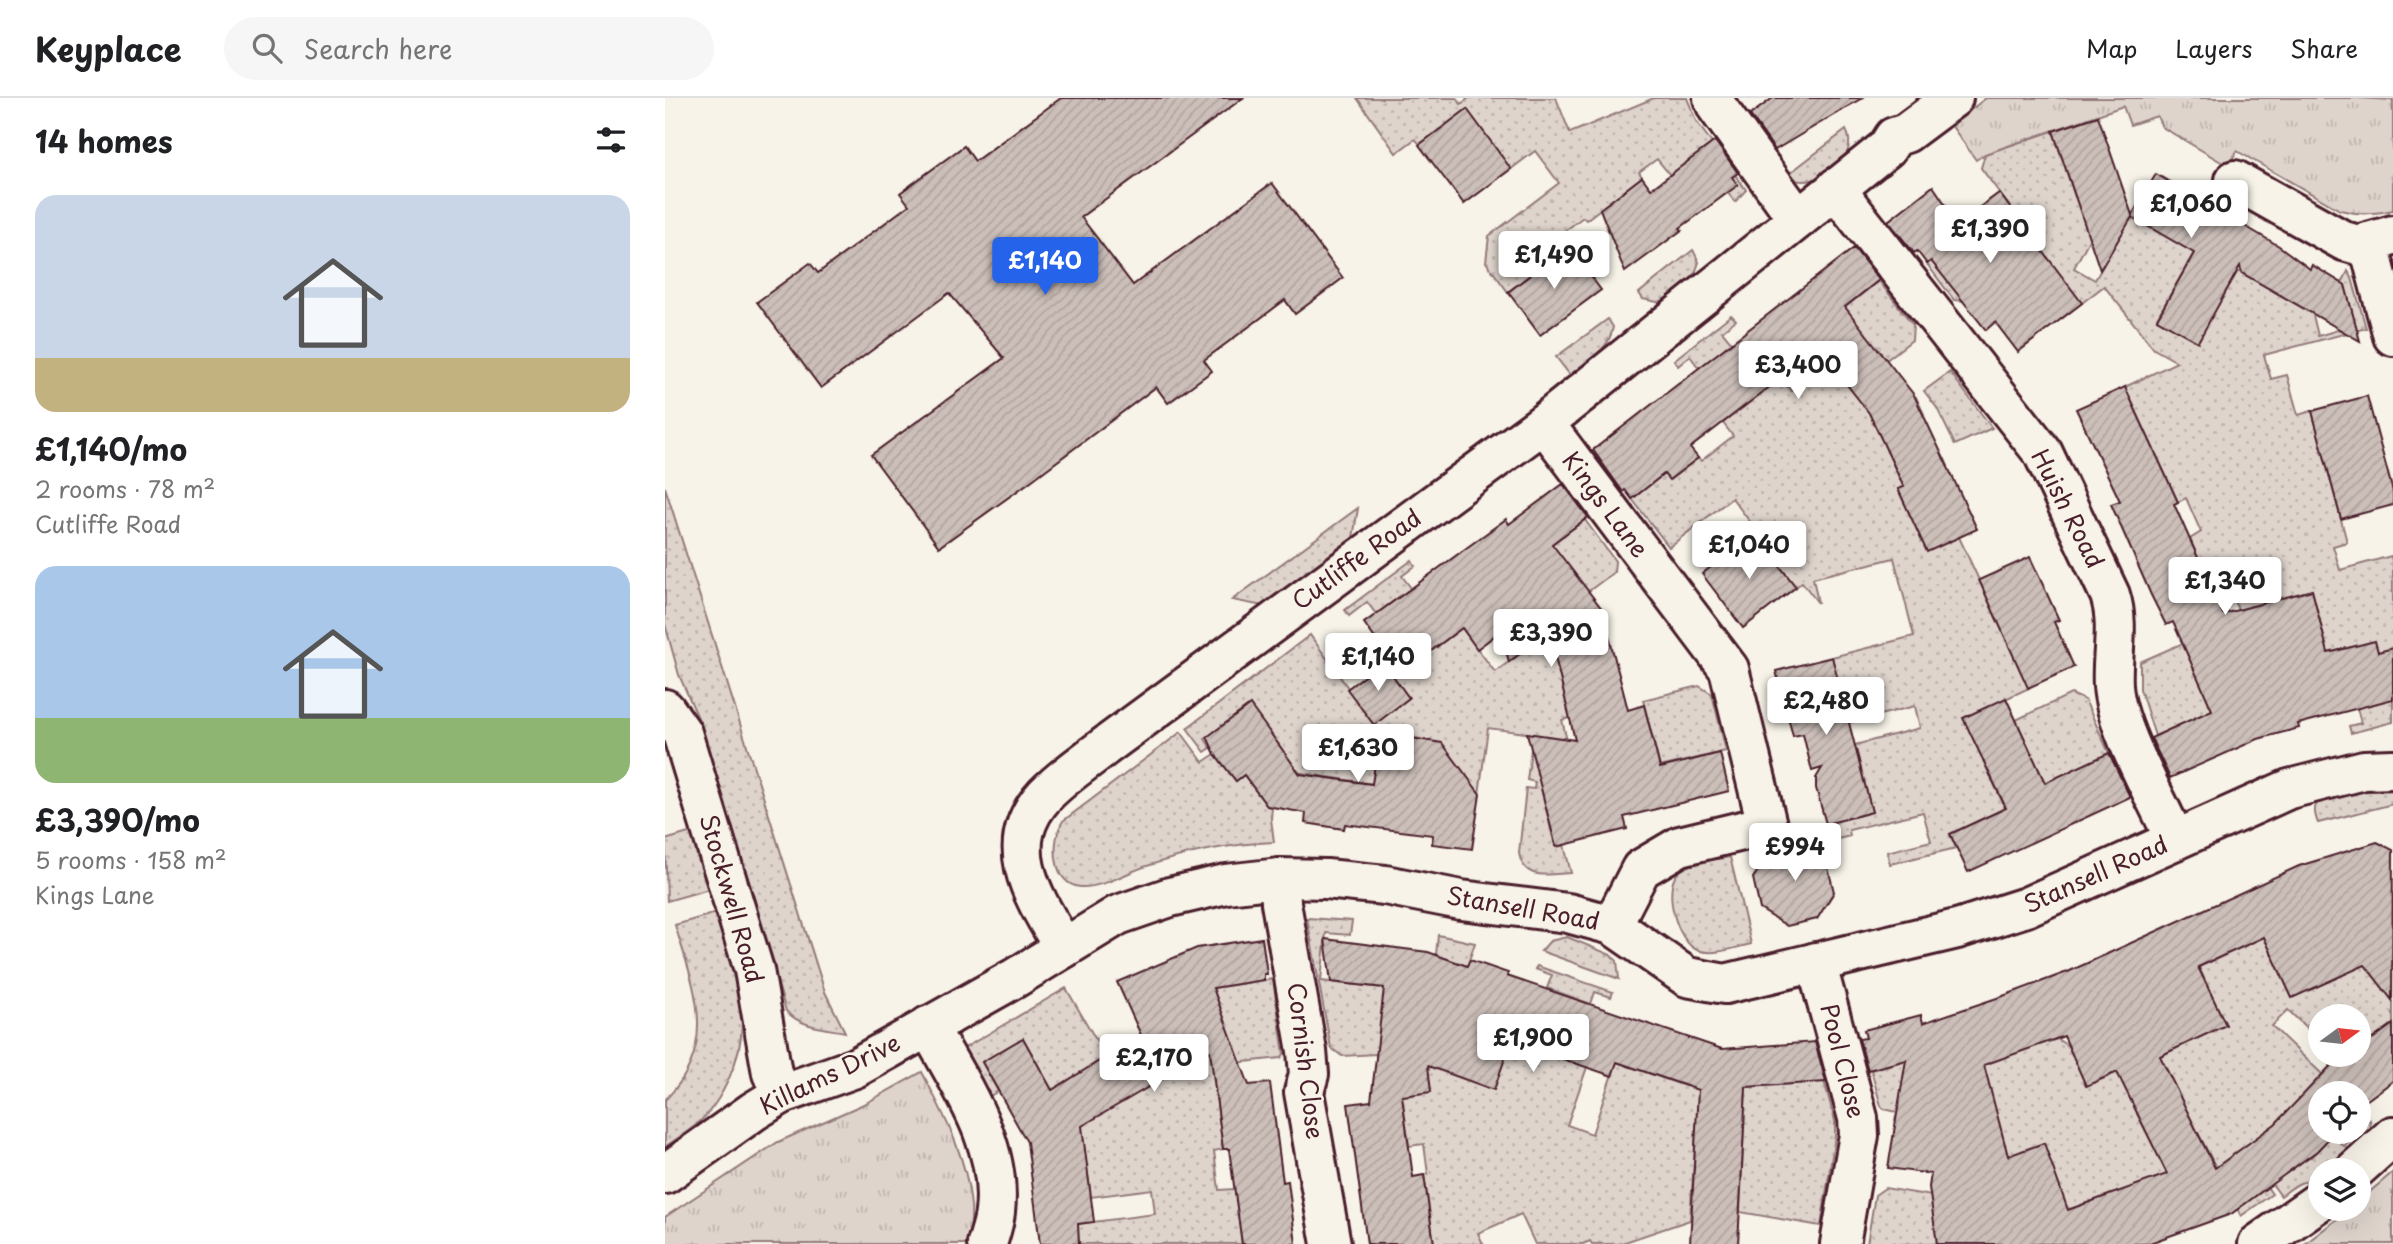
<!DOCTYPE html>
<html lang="en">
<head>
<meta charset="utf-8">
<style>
  :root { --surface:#fff; --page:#f6f6f6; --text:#202124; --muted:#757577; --line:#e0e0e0; --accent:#2563eb }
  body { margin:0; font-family:"Playpen Sans",sans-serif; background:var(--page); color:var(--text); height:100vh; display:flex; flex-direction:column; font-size:26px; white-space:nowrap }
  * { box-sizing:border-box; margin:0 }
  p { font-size:23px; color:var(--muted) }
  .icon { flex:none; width:38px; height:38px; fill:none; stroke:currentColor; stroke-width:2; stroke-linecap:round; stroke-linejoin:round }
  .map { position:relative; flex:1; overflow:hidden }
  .side { display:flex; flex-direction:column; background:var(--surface); width:665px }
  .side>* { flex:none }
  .needle { width:46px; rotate:75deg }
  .tools { position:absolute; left:1643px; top:906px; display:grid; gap:14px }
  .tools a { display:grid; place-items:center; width:63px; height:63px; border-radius:50%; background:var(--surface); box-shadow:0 7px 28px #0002; font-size:35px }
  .price { position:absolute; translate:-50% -60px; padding:0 16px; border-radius:7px; background:#fff; color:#222; font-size:23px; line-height:46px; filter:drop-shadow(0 2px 4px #0008) }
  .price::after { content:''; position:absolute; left:50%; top:42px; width:21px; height:16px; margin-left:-10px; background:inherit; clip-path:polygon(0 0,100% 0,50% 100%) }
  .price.current { background:var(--accent); color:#fff }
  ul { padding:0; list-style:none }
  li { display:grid; align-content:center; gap:14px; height:371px; padding:0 35px }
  li span { display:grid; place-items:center; height:217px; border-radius:21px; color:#555 }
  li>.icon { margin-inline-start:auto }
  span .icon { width:126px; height:126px; fill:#fffc; stroke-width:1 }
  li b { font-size:30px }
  h2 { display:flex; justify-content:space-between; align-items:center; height:84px; padding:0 35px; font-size:30px }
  header { display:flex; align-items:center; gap:42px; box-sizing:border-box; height:98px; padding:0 35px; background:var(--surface); border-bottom:2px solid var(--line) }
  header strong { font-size:33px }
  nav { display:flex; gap:38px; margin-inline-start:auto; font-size:24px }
  .search { width:490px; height:63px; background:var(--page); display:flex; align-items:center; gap:18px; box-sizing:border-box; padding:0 24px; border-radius:38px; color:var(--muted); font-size:26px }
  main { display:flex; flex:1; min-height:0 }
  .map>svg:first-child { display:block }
  .grass { fill:url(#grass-dots); stroke:#947a7c; stroke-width:2 }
  .park { fill:url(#park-tufts); stroke:#947a7c; stroke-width:2 }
  .building { fill:url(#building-hatch); stroke:#4a1f2b; stroke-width:2; fill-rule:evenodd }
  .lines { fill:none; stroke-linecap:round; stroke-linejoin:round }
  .minor-casing { stroke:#4a1f2b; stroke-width:44 }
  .minor { stroke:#f7f3e8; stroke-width:38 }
  .labels { text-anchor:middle; stroke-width:5; stroke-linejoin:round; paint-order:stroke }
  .street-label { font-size:24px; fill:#4a1f2b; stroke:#f7f3e8 }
</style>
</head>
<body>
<header>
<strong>Keyplace</strong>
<div class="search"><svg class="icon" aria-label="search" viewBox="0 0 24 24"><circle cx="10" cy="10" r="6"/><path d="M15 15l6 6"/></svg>Search here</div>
<nav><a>Map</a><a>Layers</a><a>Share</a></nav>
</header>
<main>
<section class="side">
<h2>14 homes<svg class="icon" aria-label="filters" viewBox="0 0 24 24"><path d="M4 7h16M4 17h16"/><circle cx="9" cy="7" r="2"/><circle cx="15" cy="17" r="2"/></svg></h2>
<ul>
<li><span style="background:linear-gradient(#c9d6e8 75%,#c2b280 0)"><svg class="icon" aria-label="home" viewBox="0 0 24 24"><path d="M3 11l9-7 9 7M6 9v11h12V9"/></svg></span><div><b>£1,140/mo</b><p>2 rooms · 78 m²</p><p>Cutliffe Road</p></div></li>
<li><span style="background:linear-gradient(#a9c7e8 70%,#8fb573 0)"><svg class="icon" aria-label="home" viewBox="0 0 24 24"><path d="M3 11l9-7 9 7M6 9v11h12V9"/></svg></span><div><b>£3,390/mo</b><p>5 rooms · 158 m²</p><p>Kings Lane</p></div></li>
</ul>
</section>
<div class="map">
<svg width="1728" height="1146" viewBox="0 0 1728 1146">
  <defs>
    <pattern id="grass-dots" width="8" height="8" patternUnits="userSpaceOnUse" patternTransform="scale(1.75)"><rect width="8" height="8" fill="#ded4cc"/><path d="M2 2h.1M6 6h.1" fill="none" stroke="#c0b6af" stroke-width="1.8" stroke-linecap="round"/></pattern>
    <pattern id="park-tufts" width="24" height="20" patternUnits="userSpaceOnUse" patternTransform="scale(1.75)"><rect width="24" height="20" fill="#ded4cc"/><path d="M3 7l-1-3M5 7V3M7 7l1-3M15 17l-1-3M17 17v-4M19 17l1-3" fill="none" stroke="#c0b6af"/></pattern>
    <pattern id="building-hatch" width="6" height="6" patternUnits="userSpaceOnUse" patternTransform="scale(1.75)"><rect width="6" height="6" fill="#ccbfb9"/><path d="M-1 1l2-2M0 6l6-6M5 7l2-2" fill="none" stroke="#b1a49f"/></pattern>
  </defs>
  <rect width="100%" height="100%" fill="#f7f3e8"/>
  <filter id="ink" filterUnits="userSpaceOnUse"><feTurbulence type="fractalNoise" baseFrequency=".0143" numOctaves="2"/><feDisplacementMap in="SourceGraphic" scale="14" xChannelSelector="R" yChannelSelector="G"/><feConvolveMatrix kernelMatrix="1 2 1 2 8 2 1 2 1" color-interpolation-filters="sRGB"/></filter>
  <g filter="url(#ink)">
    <!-- grass -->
    <g class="grass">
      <polygon points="692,0 792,0 796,6 804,0 891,0 905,35 989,0 1022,0 1031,23 1081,92 1070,104 1062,94 1005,77 992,61 974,74 977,79 921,122 918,119 887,143 895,154 843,194 821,164 824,138 894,85 870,53 846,71 802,12 755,46 750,41 731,55"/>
      <path d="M1181 32C1196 59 1155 89 1130 82L1125 75Z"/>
      <polygon points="1388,33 1410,99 1433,125 1409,170 1430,182 1466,119 1529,155 1492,220 1532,243 1573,173 1626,203 1647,213 1653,238 1690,227 1680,187 1677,185 1683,173 1687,180 1701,230 1599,257 1606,281 1622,277 1633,317 1647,313 1682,444 1668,448 1675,472 1726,458 1728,467 1728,624 1686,635 1684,628 1696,625 1692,610 1710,544 1663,555 1647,492 1603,504 1623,581 1576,518 1566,497 1552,503 1525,441 1536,434 1521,400 1513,404 1460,289 1512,264 1489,251 1439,188 1396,221 1357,171 1300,203 1289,202 1262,166 1303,135 1362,132 1316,70 1320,56"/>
      <polygon points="1028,152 1034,164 1028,181 997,203 992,204 978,201 974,195"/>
      <polygon points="1214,183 1248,227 1247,242 1206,274 1215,328 1251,299 1259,316 1215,337 1235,382 1280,361 1283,368 1233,391 1262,453 1294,439 1364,590 1299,620 1340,710 1285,736 1291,750 1225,766 1222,754 1266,743 1258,714 1184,732 1185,738 1169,742 1165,725 1207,714 1190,647 1255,630 1250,608 1183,625 1167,559 1249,538 1229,460 1148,480 1153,505 1137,484 1131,489 1089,435 1092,433 1067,400 1004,449 967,401 999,376 1005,382 1033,360 1036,363 1068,338 1058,325 1116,280 1126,293 1156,268 1147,255 1165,221"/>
      <polygon points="1066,217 1071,222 1057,233 1067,245 1034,270 1025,258 1013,268 1009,262"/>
      <path d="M943 221 948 229C944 253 923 263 905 277L891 259Z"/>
      <polygon points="1285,274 1327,330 1290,347 1272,310 1259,293"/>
      <path d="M0 389 160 894 180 934C159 930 136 929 121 913L34 622 14 577 0 526Z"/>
      <polygon points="693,410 688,440 598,508 567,502"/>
      <path d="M920 422 950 463 949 474 887 521 901 540 938 513 944 541 889 555 903 612 961 606 897 622 911 680 876 690 890 748 899 747 906 775C884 776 859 784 854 755L861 690 869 691 870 684 862 682 868 636 823 630 813 704 758 642 715 636 708 686 624 673 585 608 540 641 546 650 540 654 522 630 645 537 709 626 744 600 718 564 724 559 736 575 797 530 830 574 865 548 869 459Z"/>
      <polygon points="747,462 750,468 737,478 746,490 711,516 702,504 684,518 680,512"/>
      <polygon points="1518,545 1548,612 1490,638 1475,591 1475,564"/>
      <polygon points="1034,588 1047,596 1061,653 995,669 978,602"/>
      <polygon points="1406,596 1420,602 1444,655 1380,685 1351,622"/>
      <path d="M516 634 538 664 550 656 571 683 579 677 602 708 607 709 606 721 609 744C565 746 524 754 482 768 462 774 438 790 416 789 386 787 386 741 398 723Z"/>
      <path d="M1728 692V706L1653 725C1650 718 1647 709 1654 703 1666 694 1713 692 1728 692Z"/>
      <polygon points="27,734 44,791 2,803 0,742"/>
      <path d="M1065 759 1086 846C1069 850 1049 858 1032 852 1012 844 997 791 1013 775 1024 763 1050 762 1065 759Z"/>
      <path d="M1709 786 1728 796V865L1726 862 1707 876 1728 903V926L1694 951V919H1656L1655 943 1623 912 1607 928 1658 977 1611 1026 1646 1059 1667 1037 1679 1048 1705 1022C1709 1045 1684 1059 1668 1073H1656L1655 1084 1651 1087C1638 1078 1627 1090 1616 1098L1607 1086 1579 1106 1602 1089 1607 1096 1576 1118 1513 996 1472 1016 1510 1087 1455 1107 1450 1095 1402 1112 1378 1045 1356 1053 1272 1146H1202L1210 1097 1220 1090 1308 1105 1288 1031 1230 1022 1232 1014 1219 1011 1216 1008 1206 972 1267 955 1319 966 1392 941 1403 948 1422 988 1560 927 1534 869 1599 839 1627 899Z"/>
      <path d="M51 815C59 845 77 889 77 920 78 957 59 1003 31 1027 21 1035 10 1042 0 1049V1002C55 948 29 889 10 827Z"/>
      <polygon points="642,820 687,823 685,837 661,835 656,883 720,890 765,915 773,837 810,845 802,868 780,860 767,898 846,943 922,969 902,1027 927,1036 951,964 1020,988 1034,989 1025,1122 954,1146 927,1146 925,1143 918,1146 870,1146 856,1116 813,1135 818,1146 769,1146 759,1077 763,1076 759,1046 744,1048 737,998 766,994 763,972 716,978 711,956 677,958 666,950"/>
      <polygon points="902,839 946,857 952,863 954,881 876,853 885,843"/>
      <polygon points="872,868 948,894 946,899 930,894 926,906 882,890 887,877 870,871"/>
      <polygon points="608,881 619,956 616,960 552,967 550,992 558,1051 549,1053 554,1092 570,1091 577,1146 414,1146 412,1126 490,1116 487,1091 426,1099 419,1047 357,941 317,964 333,993 322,1000 296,952 401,890 464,999 478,937 472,929 530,903 569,947 548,890"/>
      <polygon points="1159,983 1170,1023 1170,1038 1156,1128 1075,1114 1081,989"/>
    </g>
    <!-- park -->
    <g class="park">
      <path d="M1321 0H1693L1728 2V112C1709 116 1694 117 1675 112L1572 53 1563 68 1497 29 1492 18 1465 27 1458 8 1320 56 1311 62 1286 27Z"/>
      <path d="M257 974C279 1017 302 1059 306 1108 307 1120 305 1134 304 1146H0V1119L113 1044 201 1005Z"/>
      <polygon points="1728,1074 1728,1146 1640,1146 1685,1111 1694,1111 1694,1103"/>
    </g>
    <!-- building -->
    <g class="building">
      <polygon points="396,0 578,0 416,119 468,187 607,85 678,180 630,216 620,202 539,262 547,273 503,305 491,289 362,386 274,449 206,357 339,260 284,195 156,290 92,204 145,165 153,175 244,107 235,95 299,48 310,63"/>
      <polygon points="1108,0 1197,0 1110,52 1085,17"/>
      <polygon points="802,11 846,71 799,106 754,47"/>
      <polygon points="1433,18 1467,117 1491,76 1614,148 1645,171 1647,167 1680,187 1695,243 1577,175 1575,168 1533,244 1492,221 1529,155 1467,119 1435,172 1388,33"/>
      <polygon points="1050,43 1073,75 1067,79 1073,87 1015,130 1017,132 960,174 935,111 977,79 986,91"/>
      <polygon points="1268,88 1293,125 1334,95 1417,205 1353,254 1330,224 1321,232 1266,163 1262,166 1252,153 1249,155 1223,123"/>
      <polygon points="903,148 936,192 875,237 843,194"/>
      <polygon points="1189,150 1214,182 1180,209 1249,297 1312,431 1262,454 1233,391 1239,389 1204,315 1154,251 1025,350 1033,360 1004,382 999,376 967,401 960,392 958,394 928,352"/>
      <polygon points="1460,289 1513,404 1509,406 1558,516 1647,492 1663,555 1710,543 1713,554 1728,550 1728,601 1633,626 1634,630 1593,641 1505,680 1486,640 1547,612 1508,524 1501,527 1486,497 1446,406 1455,403 1411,311"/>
      <polygon points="1702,298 1728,394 1728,407 1676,421 1647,313"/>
      <polygon points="898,386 923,419 887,446 937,511 963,612 979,607 995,670 1055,655 1064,693 959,719 962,731 891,749 862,635 910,642 884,534 844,564 836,533 812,551 797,530 735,576 699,525 841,421 844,426"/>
      <polygon points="1089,435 1131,489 1078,530 1037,476"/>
      <polygon points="1365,459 1394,522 1389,524 1409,569 1363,590 1314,482"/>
      <polygon points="1167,559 1207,714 1161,726 1151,690 1151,680 1157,670 1147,673 1138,636 1128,638 1111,573"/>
      <polygon points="718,564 744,600 709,627 682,591"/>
      <polygon points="1341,600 1380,685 1444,655 1465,699 1303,774 1285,736 1341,710 1298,620"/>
      <polygon points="585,607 635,676 707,686 715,635 777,645 815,696 807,751 767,746 768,737 680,726 679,731 640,725 641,715 602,708 579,677 571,683 550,656 542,639"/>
      <polygon points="1156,741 1169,794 1152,821 1122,828 1095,811 1088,780 1105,754"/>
      <path d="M1712 744 1728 752 1727 902 1700 867 1627 900 1599 839 1533 869 1561 927 1495 958 1550 1070 1610 1026 1673 960 1677 964 1686 957H1694V951L1728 926V983L1694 1008V996H1656V1034H1670L1652 1053 1566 1116 1482 1146H1272L1264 1089 1266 1076 1223 1070 1241 962 1203 972 1194 941 1201 940 1199 932 1256 917 1258 925 1338 898 1405 873 1634 768ZM1399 938 1421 988 1452 974 1502 1076 1403 1112 1379 1045 1343 1058 1319 967Z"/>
      <polygon points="597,840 602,876 599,876 599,882 548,890 584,987 605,985 618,1084 623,1083 631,1146 577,1146 564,1051 558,1051 545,953 417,1028 429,1124 413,1126 414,1146 375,1146 362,1044 317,964 358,940 387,992 476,937 452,884 532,850"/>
      <polygon points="660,841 763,854 802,868 805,862 843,875 842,878 1057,951 1150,944 1161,984 1081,989 1073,1146 1025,1146 1033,992 952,964 947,978 846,943 829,992 763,968 766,994 737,998 748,1079 759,1077 769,1146 702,1146 683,1006 706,1003 719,890 666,884"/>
    </g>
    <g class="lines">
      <!-- minor casing -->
      <g class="minor-casing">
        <g id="minor">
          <polyline points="1048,0 1052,9 1133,121"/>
          <polyline points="1570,82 1679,143 1693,147 1728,137"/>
          <path d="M1172 89 1183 107 1378 355 1445 497C1455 527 1446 557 1448 588 1451 631 1492 701 1510 742"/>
          <polyline points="1703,144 1728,238"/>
          <polyline points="879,325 1064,571 1102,727 1015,748 976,771 947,827"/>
          <polyline points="0,611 17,635 89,872 107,975 117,996"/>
          <polyline points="615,780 616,805 642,953 644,976 639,994 666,1146"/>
          <path d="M399 850C370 801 333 748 380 697 397 679 420 664 439 649L879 325 1222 50 1229 39 1241 35 1288 0"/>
          <polyline points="1151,864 1193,1020 1194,1037 1175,1146"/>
          <path d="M263 928C294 985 338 1046 330 1114 329 1125 325 1136 322 1146"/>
          <polyline points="1689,1073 1728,1038"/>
          <polyline points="0,1076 89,1013 117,996 190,970 350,880 453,817 505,799 561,786 615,780 661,781 720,787 796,802 903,815 947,827 1022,879 1060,886 1292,831 1361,809 1624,691 1699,672 1728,671"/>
          <polyline points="1593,1146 1656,1102"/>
        </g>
      </g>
      <!-- minor -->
      <use href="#minor" class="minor"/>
    </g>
  </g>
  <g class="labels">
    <!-- street labels -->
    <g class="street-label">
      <text transform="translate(940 407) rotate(53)" y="8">Kings Lane</text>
      <text transform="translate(1402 411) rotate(63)" y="8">Huish Road</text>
      <text transform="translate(692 462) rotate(-36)" y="8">Cutliffe Road</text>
      <text transform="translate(1431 777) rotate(-24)" y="8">Stansell Road</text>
      <text transform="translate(66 801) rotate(74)" y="8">Stockwell Road</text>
      <text transform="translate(858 811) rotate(10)" y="8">Stansell Road</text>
      <text transform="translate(640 963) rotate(83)" y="8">Cornish Close</text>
      <text transform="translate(1177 963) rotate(76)" y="8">Pool Close</text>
      <text transform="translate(165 977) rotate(-26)" y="8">Killams Drive</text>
    </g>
  </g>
</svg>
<div class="tools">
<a><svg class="needle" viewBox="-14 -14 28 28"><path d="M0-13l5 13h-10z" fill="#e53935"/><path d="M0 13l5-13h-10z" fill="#757577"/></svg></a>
<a><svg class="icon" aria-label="locate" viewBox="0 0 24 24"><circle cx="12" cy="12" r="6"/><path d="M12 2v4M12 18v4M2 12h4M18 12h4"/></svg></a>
<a><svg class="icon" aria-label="layers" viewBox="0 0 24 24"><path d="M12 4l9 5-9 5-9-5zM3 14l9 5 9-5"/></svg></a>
</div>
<b class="price" style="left:1526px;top:142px">£1,060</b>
<b class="price" style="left:1325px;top:167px">£1,390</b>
<b class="price" style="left:889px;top:193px">£1,490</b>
<b class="price current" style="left:380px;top:199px">£1,140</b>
<b class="price" style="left:1133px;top:303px">£3,400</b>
<b class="price" style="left:1084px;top:483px">£1,040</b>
<b class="price" style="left:1560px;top:519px">£1,340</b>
<b class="price" style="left:886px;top:571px">£3,390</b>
<b class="price" style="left:713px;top:595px">£1,140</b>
<b class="price" style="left:1161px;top:639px">£2,480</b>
<b class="price" style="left:693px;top:686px">£1,630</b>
<b class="price" style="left:1130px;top:785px">£994</b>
<b class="price" style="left:868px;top:976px">£1,900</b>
<b class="price" style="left:489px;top:996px">£2,170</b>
</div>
</main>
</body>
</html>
